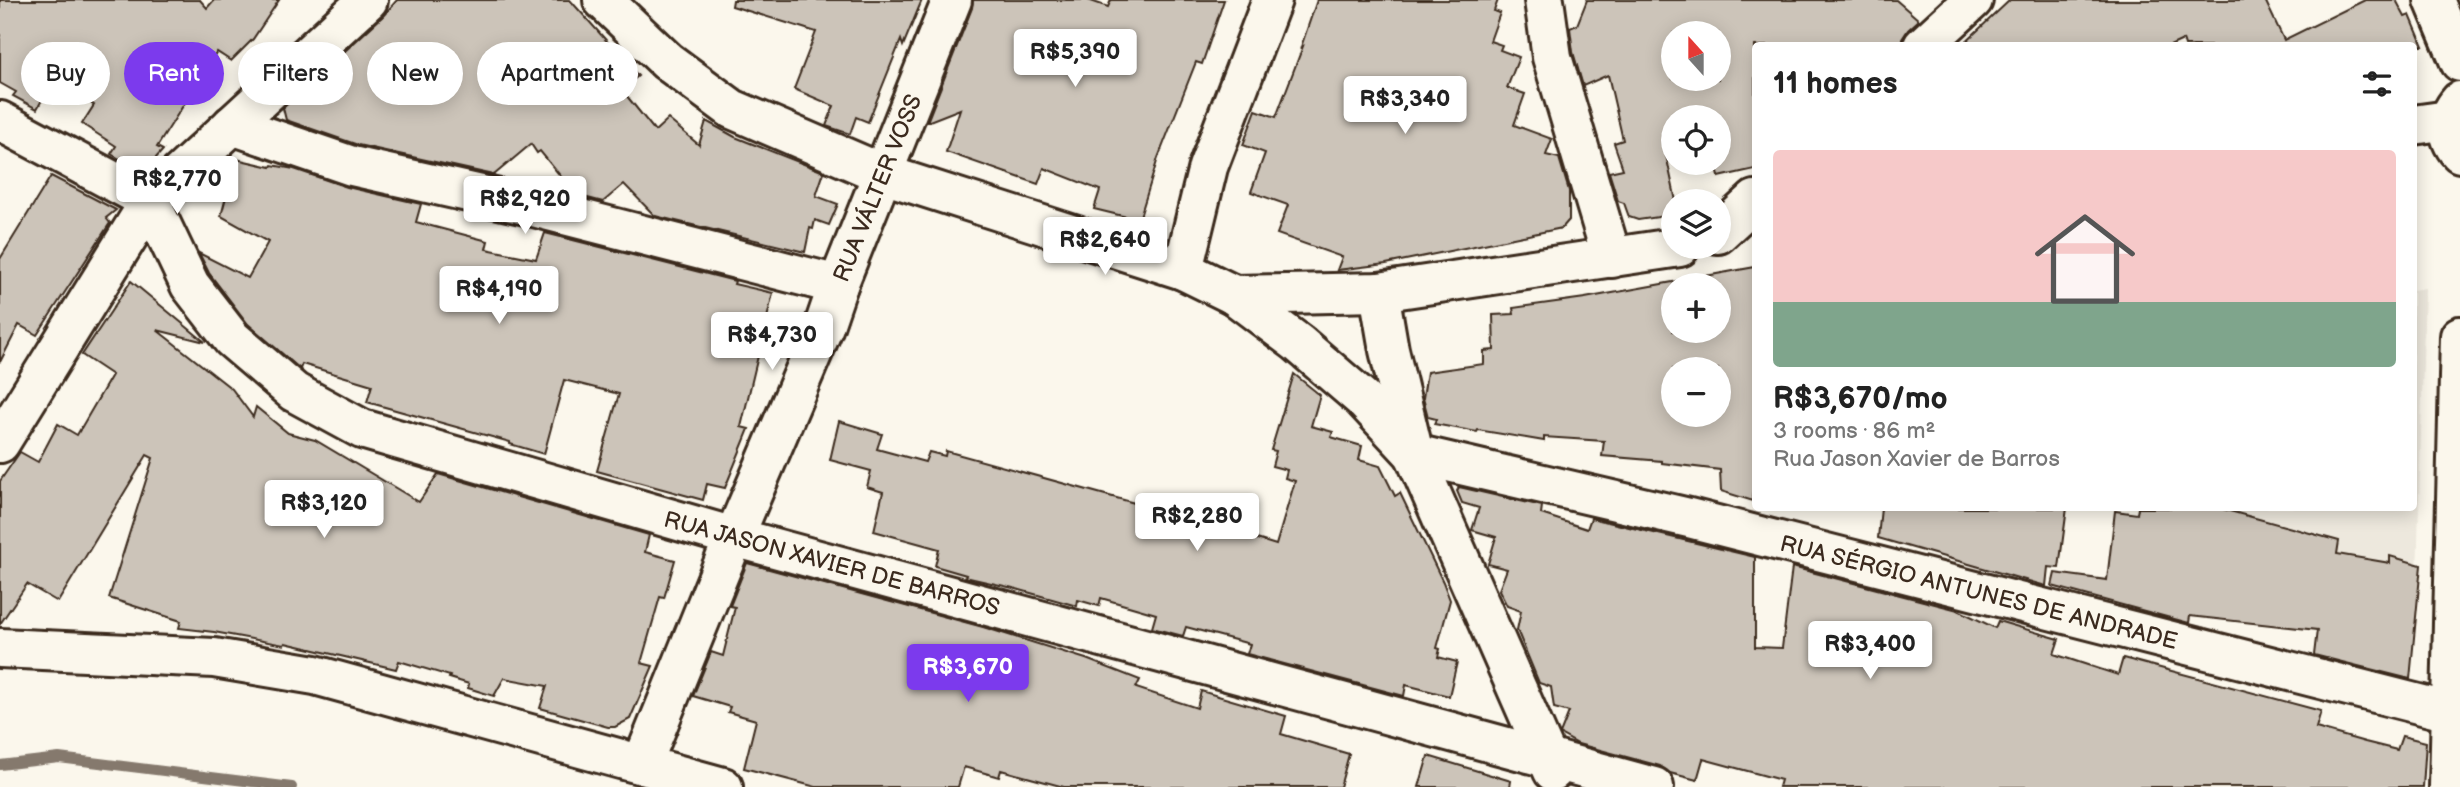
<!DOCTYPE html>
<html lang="en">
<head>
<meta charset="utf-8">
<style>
  :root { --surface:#fff; --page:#f6f6f6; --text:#222; --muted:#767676; --accent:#7c3aed }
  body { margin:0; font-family:"Balsamiq Sans",sans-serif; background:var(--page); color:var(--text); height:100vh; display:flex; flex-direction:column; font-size:26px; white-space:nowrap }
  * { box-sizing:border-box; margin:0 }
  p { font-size:23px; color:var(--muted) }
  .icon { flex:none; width:38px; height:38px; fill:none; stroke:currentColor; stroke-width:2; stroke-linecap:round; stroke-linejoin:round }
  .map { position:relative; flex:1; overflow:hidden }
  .panel { position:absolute; left:1752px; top:42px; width:665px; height:469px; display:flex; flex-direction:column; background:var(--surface); border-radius:7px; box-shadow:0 4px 18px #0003 }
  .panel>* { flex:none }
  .guide { position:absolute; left:21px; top:42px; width:665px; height:63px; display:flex; gap:14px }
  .needle { width:46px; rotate:339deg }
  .tools { position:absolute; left:1661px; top:21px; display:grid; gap:14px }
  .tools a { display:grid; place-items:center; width:70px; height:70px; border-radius:50%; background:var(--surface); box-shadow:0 4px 18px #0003; font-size:35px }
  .price { position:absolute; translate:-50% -60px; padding:0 16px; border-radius:7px; background:#fff; color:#222; font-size:23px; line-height:46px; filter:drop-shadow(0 2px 4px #0008) }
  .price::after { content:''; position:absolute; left:50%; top:42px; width:21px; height:16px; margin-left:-10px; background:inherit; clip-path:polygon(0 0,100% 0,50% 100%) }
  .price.active { background:var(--accent); color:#fff }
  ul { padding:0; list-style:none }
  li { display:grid; align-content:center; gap:14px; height:371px; padding:0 21px }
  li span { display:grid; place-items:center; height:217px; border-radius:7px; color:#555 }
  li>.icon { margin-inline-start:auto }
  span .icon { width:126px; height:126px; fill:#fffc; stroke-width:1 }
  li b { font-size:30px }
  h2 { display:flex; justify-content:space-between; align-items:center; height:84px; padding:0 21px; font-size:30px }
  .chip { padding:0 24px; border-radius:32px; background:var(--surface); box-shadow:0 4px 18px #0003; font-size:24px; line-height:63px }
  .chip.active { background:var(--accent); color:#fff }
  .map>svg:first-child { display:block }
  .built { fill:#ede8dd }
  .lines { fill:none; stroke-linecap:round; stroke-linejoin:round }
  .stream { stroke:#85796d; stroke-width:10 }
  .building { fill:#ccc4b9; stroke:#3b2a1e; stroke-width:2; fill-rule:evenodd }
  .minor-casing { stroke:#3b2a1e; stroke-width:44 }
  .minor { stroke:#fbf7ec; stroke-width:38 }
  .labels { text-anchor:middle; stroke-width:6; stroke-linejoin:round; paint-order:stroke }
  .street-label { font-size:23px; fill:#3b2a1e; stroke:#fbf7ec }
</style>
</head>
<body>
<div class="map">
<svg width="2460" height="787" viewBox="0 0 2460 787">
  <rect width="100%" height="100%" fill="#fbf7ec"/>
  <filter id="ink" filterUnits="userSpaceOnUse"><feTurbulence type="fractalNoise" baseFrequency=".0143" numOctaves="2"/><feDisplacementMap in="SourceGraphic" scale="14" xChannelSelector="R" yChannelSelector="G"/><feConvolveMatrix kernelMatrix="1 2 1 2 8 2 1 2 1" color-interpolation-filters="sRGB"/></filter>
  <g filter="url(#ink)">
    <!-- built -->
    <polygon class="built" points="2425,288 2417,579 2183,508 2413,508 2413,290"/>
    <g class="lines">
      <!-- stream -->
      <polyline class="stream" points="0,765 59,758 292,787"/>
    </g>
    <!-- building -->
    <g class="building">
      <polygon points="0,0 200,0 207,8 214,0 279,0 253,39 231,61 217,52 157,147 163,150 147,168 139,170 111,154 116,146 82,124 94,105 52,82 37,109 13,96 16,92 0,83"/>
      <polygon points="397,0 570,0 638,76 622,90 655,131 668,119 699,145 706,121 735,137 824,172 816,196 838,204 829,225 815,220 813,229 810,228 805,252 655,216 624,184 603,202 576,195 540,151 537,153 531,144 494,175 358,145 286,120 283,108 383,16"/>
      <polygon points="733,0 922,0 903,46 901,40 868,122 856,117 850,134 826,126 834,106 794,89 816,32 732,6"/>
      <polygon points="973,0 1088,0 1108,7 1111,0 1224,0 1202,64 1196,62 1158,158 1139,220 1094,209 1100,190 1044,168 1038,184 946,152 960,109 927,122 972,8"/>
      <polygon points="1317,0 1498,0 1494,11 1500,13 1490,41 1502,45 1500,50 1519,57 1507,88 1525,94 1514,125 1552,139 1546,155 1559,158 1569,191 1569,220 1562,228 1386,264 1337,270 1342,257 1277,234 1288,205 1251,192 1265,153 1243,145 1256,110 1276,117 1303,46 1301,47"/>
      <path d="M1587 0H1896L1919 20 1908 30 1902 39V46H1755V169L1719 177 1716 163H1718V117H1673V134L1662 136 1676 201H1673V215L1638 220 1629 217 1624 203 1618 201 1609 172 1623 169 1614 143 1623 140 1608 75 1583 86 1573 52 1570 28 1577 25ZM1673 33H1718V79H1673Z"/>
      <polygon points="2010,0 2265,0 2284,40 2365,0 2396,0 2405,17 2410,15 2423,46 2185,46 2183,40 2170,46 1961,46"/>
      <polygon points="236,159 271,167 272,165 294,169 347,187 421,204 416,222 488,241 486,249 536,259 545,233 735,281 734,284 773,293 741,427 749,429 725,488 707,484 703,500 597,471 619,394 564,380 544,454 510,444 510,442 367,402 372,385 302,364 300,369 248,324 209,273 199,253 248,278 268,242 221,216"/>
      <polygon points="51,176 116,210 106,218 110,223 37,335 19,325 0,362 0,259"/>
      <path d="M1755 267V479L1753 501 1721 491 1720 470 1662 463V461L1602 456 1604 441 1544 437V441L1478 430 1477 432 1434 424 1436 419 1428 417 1423 398 1427 372 1484 364V351L1494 350 1493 315 1514 314 1513 308 1585 298ZM1673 285H1718V331H1673ZM1673 369H1718V415H1673Z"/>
      <polygon points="131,281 205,342 157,330 232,389 253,417 256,407 288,433 315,440 419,502 438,474 649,535 645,552 675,560 664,598 660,597 641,663 653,666 630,719 615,727 608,727 540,708 547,686 504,678 494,696 468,688 469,684 449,678 450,676 399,661 396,669 285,643 284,645 214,632 179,628 181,621 109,598 153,458 147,455 58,602 27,584 0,624 0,481 20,452 38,462 58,424 77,435 112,375 82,355"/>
      <polygon points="1294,374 1320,395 1311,426 1333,432 1331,437 1362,446 1359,460 1380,466 1395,496 1400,493 1443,582 1450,600 1437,648 1440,649 1438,657 1457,662 1449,696 1406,685 1404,696 1247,654 1250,644 1186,627 1183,636 1152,628 1156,614 1101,598 1099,606 1078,600 1077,606 1013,588 965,577 966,575 935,566 939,549 874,531 883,492 867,487 871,471 830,460 839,421 882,434 877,449 925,462 929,452 945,456 946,451 1189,518 1276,545 1295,481 1285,478 1287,470 1272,466 1276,451 1271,450"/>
      <polygon points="1459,487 1542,506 1541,514 1587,529 1591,518 1755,557 1755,647 1782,648 1792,567 1958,610 1995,628 1998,621 2059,639 2054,654 2118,675 2123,658 2321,711 2316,728 2365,742 2397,750 2402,736 2426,742 2423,787 1779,787 1781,780 1703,759 1697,780 1670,773 1660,766 1578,744 1560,734 1569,712 1554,708 1551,687 1539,683 1517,630 1521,611 1507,606 1499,590 1507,569 1488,564 1496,537 1472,530 1479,508 1462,503 1457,491"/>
      <polygon points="1881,508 2067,508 2059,568 2048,567 2046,586 1878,538"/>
      <polygon points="2138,508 2219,508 2339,541 2337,554 2390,563 2390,556 2421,565 2410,679 2314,655 2317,630 2190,616 2189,623 2052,586 2055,573 2107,580 2115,511 2137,514"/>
      <polygon points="747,563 983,627 1086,659 1140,680 1136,688 1197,708 1201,691 1286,716 1281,734 1349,754 1340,787 1064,787 1001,770 999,777 964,767 958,787 816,787 744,768 756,720 728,712 730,707 693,696 711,652 723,656 735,607 730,606"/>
      <polygon points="1428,756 1511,781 1510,787 1419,787"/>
    </g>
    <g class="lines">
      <!-- minor casing -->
      <g class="minor-casing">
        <g id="minor">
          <polyline points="603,0 667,61 732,109 883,174 1183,270 1234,295 1379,292 1680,247"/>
          <polyline points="1544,0 1552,57 1612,258"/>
          <polyline points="2434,0 2460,62"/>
          <polyline points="1923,46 1973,0"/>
          <path d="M2460 101C2446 117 2445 136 2460 153"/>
          <polyline points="0,121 150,201 190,285 232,339 294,392 362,429 734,537 1654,787"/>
          <polyline points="232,125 352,166 526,205 838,285"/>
          <polyline points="2413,125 2449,120"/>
          <polyline points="1718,234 1755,200"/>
          <polyline points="1183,270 1208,167 1272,0"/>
          <polyline points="1379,292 1389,350 1414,454 1553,771"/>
          <polyline points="1234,295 1298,343 1362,398 1414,454 1689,518 2450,712 2460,716"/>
          <polyline points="0,443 150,201 368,0"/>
          <polyline points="0,648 214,658 315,675 723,787"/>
          <polyline points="642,764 734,537 824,326 838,285 952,0"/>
          <polyline points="2449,787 2460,336"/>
        </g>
      </g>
      <!-- minor -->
      <use href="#minor" class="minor"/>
    </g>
  </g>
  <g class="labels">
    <!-- street labels -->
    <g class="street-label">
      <text transform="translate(877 188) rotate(-68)" y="8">RUA VÁLTER VOSS</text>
      <text transform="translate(832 563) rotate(15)" y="8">RUA JASON XAVIER DE BARROS</text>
      <text transform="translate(1979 592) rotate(14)" y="8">RUA SÉRGIO ANTUNES DE ANDRADE</text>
    </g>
  </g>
</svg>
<div class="tools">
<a><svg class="needle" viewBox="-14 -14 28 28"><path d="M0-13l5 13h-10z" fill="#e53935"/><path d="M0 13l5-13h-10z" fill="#767676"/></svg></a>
<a><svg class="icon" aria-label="locate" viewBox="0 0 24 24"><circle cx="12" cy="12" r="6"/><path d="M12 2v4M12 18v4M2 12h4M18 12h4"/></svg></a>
<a><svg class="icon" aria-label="layers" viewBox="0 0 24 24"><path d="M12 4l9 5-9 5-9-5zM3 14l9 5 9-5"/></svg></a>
<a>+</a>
<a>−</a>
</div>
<b class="price" style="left:1075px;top:89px">R$5,390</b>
<b class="price" style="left:1405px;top:136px">R$3,340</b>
<b class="price" style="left:177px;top:216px">R$2,770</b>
<b class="price" style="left:525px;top:236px">R$2,920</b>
<b class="price" style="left:1105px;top:277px">R$2,640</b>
<b class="price" style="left:499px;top:326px">R$4,190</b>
<b class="price" style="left:772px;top:372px">R$4,730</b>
<b class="price" style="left:324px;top:540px">R$3,120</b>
<b class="price" style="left:1197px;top:553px">R$2,280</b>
<b class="price" style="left:1870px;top:681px">R$3,400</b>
<b class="price active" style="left:968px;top:704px">R$3,670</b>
<div class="guide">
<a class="chip">Buy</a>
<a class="chip active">Rent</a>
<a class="chip">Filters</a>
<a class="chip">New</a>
<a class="chip">Apartment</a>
</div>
<section class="panel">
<h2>11 homes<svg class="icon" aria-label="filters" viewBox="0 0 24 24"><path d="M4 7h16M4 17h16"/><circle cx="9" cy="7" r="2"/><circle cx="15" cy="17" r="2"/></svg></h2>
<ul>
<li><span style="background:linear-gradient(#f6c9c9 70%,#7fa58c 0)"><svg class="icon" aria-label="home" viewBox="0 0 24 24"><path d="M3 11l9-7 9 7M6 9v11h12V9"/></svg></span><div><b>R$3,670/mo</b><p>3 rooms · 86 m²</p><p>Rua Jason Xavier de Barros</p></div></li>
</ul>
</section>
</div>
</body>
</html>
